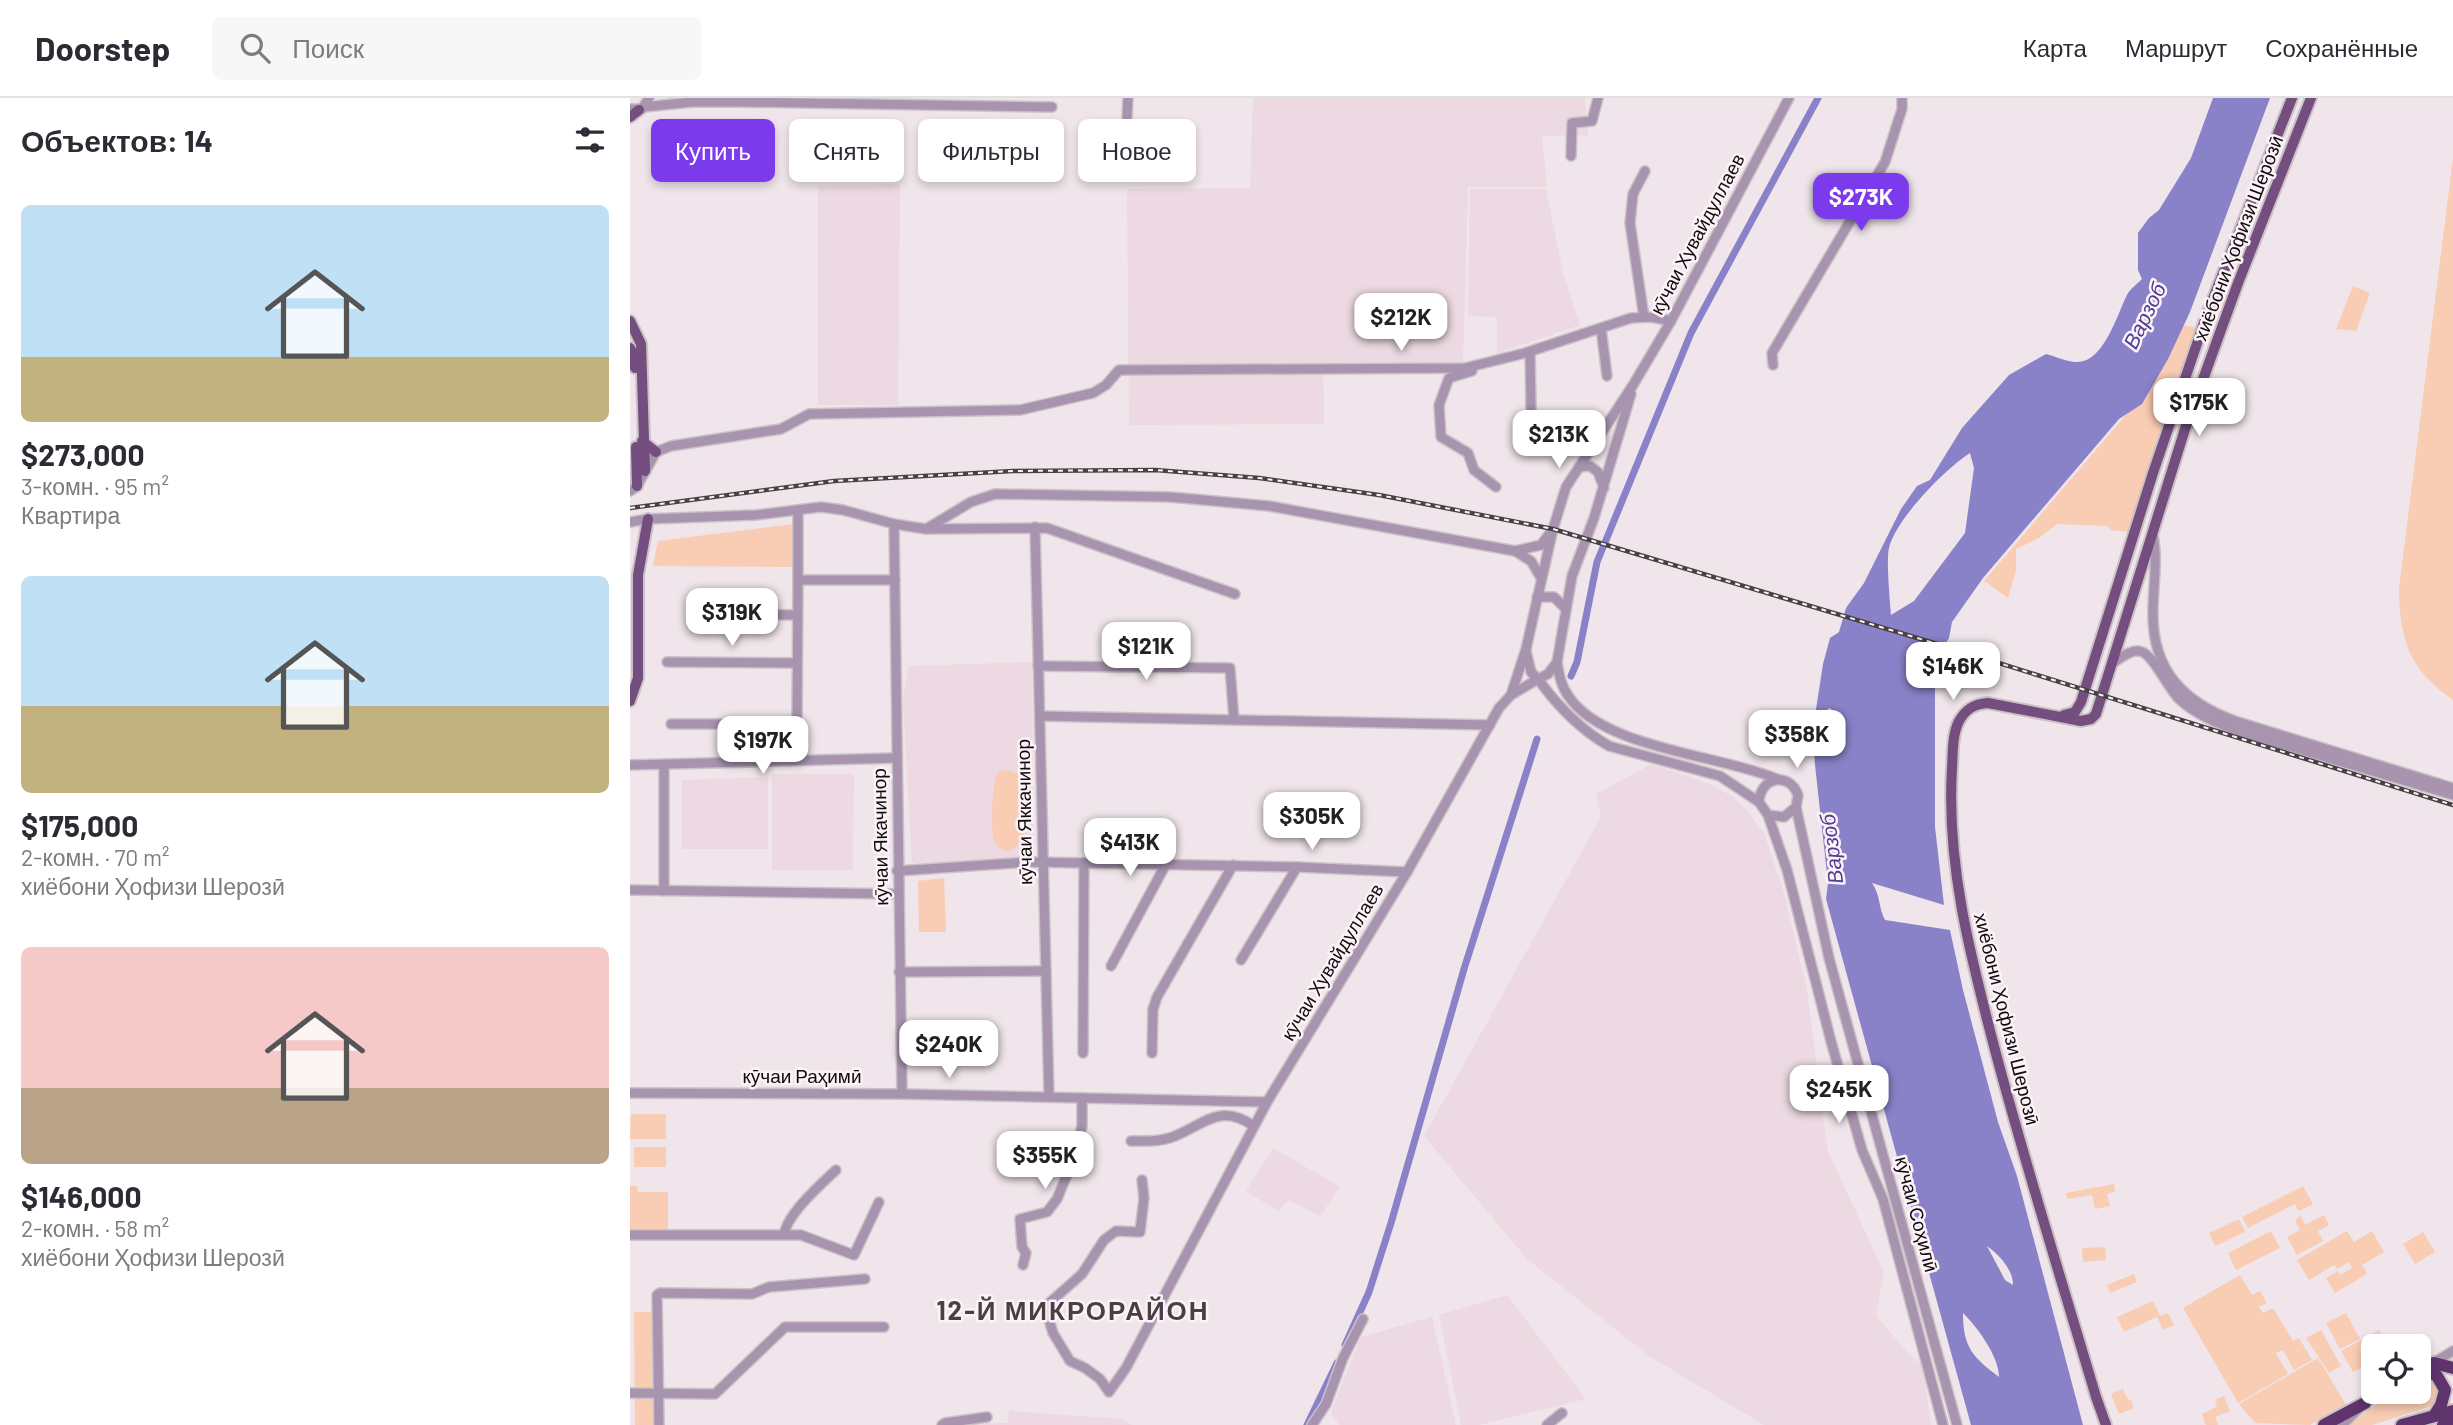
<!DOCTYPE html>
<html lang="ru">
<head>
<meta charset="utf-8">
<style>
  :root { --surface:#fff; --page:#f7f7f7; --text:#2b2b33; --muted:#7c7c81; --line:#e1e1e2; --accent:#7c3aed }
  body { margin:0; font-family:Barlow,sans-serif; background:var(--page); color:var(--text); height:100vh; display:flex; flex-direction:column; font-size:26px; white-space:nowrap }
  * { box-sizing:border-box; margin:0 }
  p { font-size:23px; color:var(--muted) }
  .icon { flex:none; width:38px; height:38px; fill:none; stroke:currentColor; stroke-width:2; stroke-linecap:round; stroke-linejoin:round }
  .map { position:relative; flex:1; overflow:hidden }
  .drawer { display:flex; flex-direction:column; background:var(--surface); width:630px }
  .drawer>* { flex:none }
  .banner { position:absolute; left:21px; top:21px; width:665px; height:63px; display:flex; gap:14px }
  .fabs { position:absolute; left:1731px; top:1236px; display:grid; gap:14px }
  .fabs a { display:grid; place-items:center; width:70px; height:70px; border-radius:10px; background:var(--surface); box-shadow:0 4px 10px #0003; font-size:35px }
  .price { position:absolute; translate:-50% -60px; padding:0 16px; border-radius:14px; background:#fff; color:#222; font-size:23px; line-height:46px; filter:drop-shadow(0 2px 4px #0008) }
  .price::after { content:''; position:absolute; left:50%; top:42px; width:21px; height:16px; margin-left:-10px; background:inherit; clip-path:polygon(0 0,100% 0,50% 100%) }
  .price.on { background:var(--accent); color:#fff }
  ul { padding:0; list-style:none }
  li { display:grid; align-content:center; gap:14px; height:371px; padding:0 21px }
  li span { display:grid; place-items:center; height:217px; border-radius:10px; color:#555 }
  li>.icon { margin-inline-start:auto }
  span .icon { width:126px; height:126px; fill:#fffc; stroke-width:1 }
  li b { font-size:30px }
  h2 { display:flex; justify-content:space-between; align-items:center; height:84px; padding:0 21px; font-size:30px }
  .tag { padding:0 24px; border-radius:10px; background:var(--surface); box-shadow:0 4px 10px #0003; font-size:24px; line-height:63px }
  .tag.on { background:var(--accent); color:#fff }
  header { display:flex; align-items:center; gap:42px; box-sizing:border-box; height:98px; padding:0 35px; background:var(--surface); border-bottom:2px solid var(--line) }
  header strong { font-size:33px }
  nav { display:flex; gap:38px; margin-inline-start:auto; font-size:24px }
  .search { width:490px; height:63px; background:var(--page); display:flex; align-items:center; gap:18px; box-sizing:border-box; padding:0 24px; border-radius:10px; color:var(--muted); font-size:26px }
  main { display:flex; flex:1; min-height:0 }
  .map>svg:first-child { display:block }
  .built { fill:#ecd9e2 }
  .green { fill:#f9ccb4 }
  .water { fill:#8982c8; fill-rule:evenodd }
  .lines { fill:none; stroke-linecap:round; stroke-linejoin:round }
  .canal { stroke:#8982c8; stroke-width:7 }
  .minor-casing { stroke:#cbc2c7; stroke-width:12 }
  .major-casing { stroke:#cbc2c7; stroke-width:14 }
  .highway-casing { stroke:#cbc2c7; stroke-width:16 }
  .minor { stroke:#a994b0; stroke-width:9 }
  .major { stroke:#734e7f; stroke-width:10 }
  .highway { stroke:#5f346d; stroke-width:12 }
  .rail-casing { stroke:#464143; stroke-width:4.5 }
  .rail { stroke:#fdf2f7; stroke-width:2; stroke-dasharray:5; stroke-linecap:butt }
  .labels { text-anchor:middle; stroke-width:5; stroke-linejoin:round; paint-order:stroke }
  .street-label { font-size:19px; fill:#0f0c0d; stroke:#fdf2f7 }
  .water-label { font-size:21px; font-style:italic; fill:#4d3e92; stroke:#fdf2f7 }
  .district-label { font-size:26px; font-weight:bold; letter-spacing:2px; fill:#494044; stroke:#fdf2f7 }
</style>
</head>
<body>
<header>
<strong>Doorstep</strong>
<div class="search"><svg class="icon" aria-label="search" viewBox="0 0 24 24"><circle cx="10" cy="10" r="6"/><path d="M15 15l6 6"/></svg>Поиск</div>
<nav><a>Карта</a><a>Маршрут</a><a>Сохранённые</a></nav>
</header>
<main>
<section class="drawer">
<h2>Объектов: 14<svg class="icon" aria-label="filters" viewBox="0 0 24 24"><path d="M4 7h16M4 17h16"/><circle cx="9" cy="7" r="2"/><circle cx="15" cy="17" r="2"/></svg></h2>
<ul>
<li><span style="background:linear-gradient(#bfe0f5 70%,#c2b280 0)"><svg class="icon" aria-label="home" viewBox="0 0 24 24"><path d="M3 11l9-7 9 7M6 9v11h12V9"/></svg></span><div><b>$273,000</b><p>3-комн. · 95 m²</p><p>Квартира</p></div></li>
<li><span style="background:linear-gradient(#bfe0f5 60%,#c2b280 0)"><svg class="icon" aria-label="home" viewBox="0 0 24 24"><path d="M3 11l9-7 9 7M6 9v11h12V9"/></svg></span><div><b>$175,000</b><p>2-комн. · 70 m²</p><p>хиёбони Ҳофизи Шерозӣ</p></div></li>
<li><span style="background:linear-gradient(#f6c9c9 65%,#b9a48a 0)"><svg class="icon" aria-label="home" viewBox="0 0 24 24"><path d="M3 11l9-7 9 7M6 9v11h12V9"/></svg></span><div><b>$146,000</b><p>2-комн. · 58 m²</p><p>хиёбони Ҳофизи Шерозӣ</p></div></li>
</ul>
</section>
<div class="map">
<svg width="1823" height="1327" viewBox="0 0 1823 1327">
  <rect width="100%" height="100%" fill="#efe5ea"/>
  <!-- built -->
  <g class="built">
    <polygon points="623,0 955,0 958,37 912,38 917,89 838,89 833,264 693,265 694,326 499,327 497,91 620,90"/>
    <polygon points="270,86 268,307 188,307 188,88"/>
    <polygon points="840,91 916,91 933,175 950,227 867,255 867,219 838,218"/>
    <polygon points="402,564 404,761 282,765 273,602 279,568"/>
    <polygon points="1022,666 1080,686 1103,699 1116,711 1134,735 1154,795 1177,893 1198,1054 1254,1174 1246,1218 1283,1261 1293,1266 1301,1327 1134,1327 1019,1258 897,1161 794,1038 971,719 966,696"/>
    <polygon points="142,676 224,676 223,772 142,772"/>
    <polygon points="138,679 138,751 52,751 52,682"/>
    <polygon points="643,1050 710,1089 690,1118 659,1102 648,1113 616,1093"/>
    <polygon points="877,1197 956,1301 848,1327 831,1327 809,1217"/>
    <polygon points="802,1219 826,1327 709,1327 701,1314 731,1239"/>
    <polygon points="379,1313 491,1321 502,1327 332,1327 335,1325 378,1325"/>
  </g>
  <!-- green -->
  <g class="green">
    <path d="M1823 60V602C1779 571 1770 543 1769 491Z"/>
    <polygon points="1723,188 1740,195 1726,233 1706,231"/>
    <polygon points="1549,226 1567,230 1499,434 1481,432 1477,428 1427,426 1409,440 1386,451 1386,473 1378,500 1354,483 1512,298"/>
    <polygon points="163,426 164,469 23,468 28,443"/>
    <path d="M377 672 387 675C397 690 394 726 393 745L379 753C374 752 368 751 365 745 360 735 362 683 368 674Z"/>
    <polygon points="314,780 316,834 289,834 288,783"/>
    <polygon points="1,1016 36,1016 36,1041 0,1041"/>
    <rect x="4" y="1049" width="32" height="20"/>
    <polygon points="1484,1086 1485,1094 1477,1096 1480,1108 1465,1111 1462,1097 1437,1101 1436,1095"/>
    <polygon points="0,1088 7,1088 8,1094 38,1094 38,1134 0,1134"/>
    <polygon points="1673,1088 1683,1106 1669,1113 1665,1106 1618,1130 1612,1119"/>
    <polygon points="1694,1117 1699,1127 1688,1133 1693,1143 1667,1157 1657,1139 1670,1132 1665,1122 1671,1118 1675,1127"/>
    <polygon points="1609,1121 1615,1134 1585,1148 1579,1135"/>
    <polygon points="1641,1133 1650,1150 1606,1172 1598,1155"/>
    <polygon points="1717,1133 1724,1144 1742,1133 1754,1154 1732,1167 1737,1176 1705,1195 1696,1180 1708,1173 1710,1177 1722,1170 1719,1164 1707,1171 1704,1167 1679,1182 1667,1162"/>
    <polygon points="1793,1134 1805,1154 1785,1166 1773,1146"/>
    <polygon points="1475,1149 1476,1162 1453,1164 1452,1150"/>
    <polygon points="1504,1176 1507,1184 1480,1195 1477,1187"/>
    <polygon points="1610,1177 1622,1197 1630,1193 1637,1205 1629,1209 1633,1215 1643,1210 1663,1243 1669,1240 1682,1262 1664,1272 1653,1252 1646,1255 1658,1276 1608,1305 1553,1210"/>
    <polygon points="1523,1203 1530,1218 1538,1215 1544,1227 1533,1232 1527,1219 1494,1234 1487,1219"/>
    <polygon points="4,1214 23,1214 24,1327 5,1327"/>
    <polygon points="1716,1215 1730,1241 1710,1251 1696,1225"/>
    <polygon points="1691,1232 1711,1268 1699,1275 1676,1240"/>
    <polygon points="1749,1232 1758,1248 1743,1248 1743,1269 1740,1271 1737,1267 1723,1274 1711,1253"/>
    <polygon points="1688,1260 1716,1307 1680,1327 1625,1325 1609,1306"/>
    <polygon points="1794,1277 1799,1277 1811,1293 1805,1307 1742,1327 1719,1327 1764,1293 1788,1293 1789,1280"/>
    <polygon points="1493,1291 1498,1302 1501,1302 1504,1310 1489,1316 1481,1296"/>
    <polygon points="1594,1298 1600,1313 1585,1319 1588,1327 1576,1327 1572,1316 1587,1309 1585,1302"/>
  </g>
  <!-- water -->
  <path class="water" d="M1583 0H1640L1560 214 1538 261 1512 306 1489 321 1353 480 1322 524 1319 540 1305 561V729L1314 807 1242 785C1251 798 1248 809 1255 822L1320 832 1333 892 1368 1024 1387 1078 1453 1327H1341L1196 801 1198 785 1185 667 1183 631 1193 566 1200 540 1209 534 1216 510 1234 485 1271 411 1287 388 1300 382 1332 330 1379 277 1416 256C1425 258 1439 265 1448 264 1474 263 1487 217 1497 197 1500 191 1507 186 1512 181L1508 172V135L1519 120 1529 112 1561 60ZM1340 355 1344 370 1335 435 1284 503 1261 517C1260 503 1256 462 1259 450 1265 422 1316 370 1340 355ZM1200 610 1204 615 1193 652 1191 623 1195 613ZM1357 1148C1369 1157 1383 1171 1383 1187L1375 1182ZM1333 1215C1347 1229 1369 1258 1369 1279 1343 1259 1333 1250 1333 1215Z"/>
  <g class="lines">
    <!-- canal -->
    <g class="canal">
      <polyline points="941,578 947,564 967,464 1061,235 1188,0"/>
      <polyline points="715,1247 739,1194 761,1125 834,871 907,641"/>
      <polyline points="677,1327 707,1265"/>
    </g>
    <!-- minor casing -->
    <g class="minor-casing">
      <g id="minor">
        <polyline points="14,9 62,4 110,4 422,9"/>
        <polyline points="0,11 12,11 19,0"/>
        <polyline points="497,19 498,0"/>
        <polyline points="941,58 942,25 962,23 968,0"/>
        <polyline points="1014,219 1000,125 1003,96 1015,73"/>
        <polyline points="971,230 977,278"/>
        <polyline points="900,254 901,310"/>
        <polyline points="1143,267 1142,255 1255,64 1272,11 1272,0"/>
        <polyline points="842,273 819,280 809,307 811,339 838,355 844,372 866,389"/>
        <polyline points="949,369 960,368 968,374 974,390"/>
        <polyline points="0,393 7,388 26,354 41,348 151,331 179,316 390,312 463,295 476,287 489,272 835,270 895,255 1001,220 1021,219 1041,223"/>
        <polyline points="168,412 168,482"/>
        <polyline points="0,424 18,421 126,417 191,409 213,412 264,426 296,431 341,404 365,396 540,399 639,408 885,453 911,447 923,431"/>
        <polyline points="264,426 272,996"/>
        <polyline points="405,429 419,999"/>
        <polyline points="297,431 417,430 605,496"/>
        <path d="M1523 437C1528 463 1523 488 1523 514 1522 572 1553 604 1605 623L1823 690"/>
        <polyline points="885,453 901,463 911,480"/>
        <polyline points="907,499 924,499 935,510"/>
        <polyline points="77,516 167,517"/>
        <polyline points="896,553 901,574 908,581 918,576 927,564 942,478 964,420 1001,296"/>
        <polyline points="37,564 167,565"/>
        <path d="M927 564C929 577 931 588 939 599 975 651 1091 657 1147 681"/>
        <path d="M1483 565C1491 560 1502 550 1512 554 1523 557 1538 590 1549 601 1566 617 1589 626 1611 634L1823 697"/>
        <polyline points="408,568 600,570 604,622"/>
        <polyline points="881,597 896,551 923,431 936,389 1003,287 1041,223 1159,0"/>
        <polyline points="410,618 860,627"/>
        <polyline points="41,626 167,626 168,482 265,482"/>
        <polyline points="0,667 266,660"/>
        <polyline points="1166,709 1199,860 1327,1327"/>
        <path d="M1138 717 1154 719 1166 709 1168 697C1159 673 1130 679 1129 704L1138 717 1157 772 1202 947 1232 1052 1253 1101 1313 1327"/>
        <polyline points="267,773 399,764 667,769 777,774"/>
        <polyline points="0,792 268,796"/>
        <polyline points="34,793 34,667"/>
        <polyline points="611,862 667,769"/>
        <polyline points="481,868 536,766"/>
        <polyline points="269,874 416,873"/>
        <polyline points="453,955 454,765"/>
        <polyline points="522,955 523,911 527,899 603,767"/>
        <polyline points="0,995 272,996 637,1004"/>
        <path d="M501 1043C515 1043 531 1044 545 1038 576 1025 590 1005 624 1028"/>
        <path d="M512 1082 514 1100 510 1134 486 1133 474 1142 452 1176 418 1206 416 1212 423 1235 440 1263 455 1270 470 1281 479 1294 496 1270 637 1004 777 774 869 610 881 597 908 581C926 606 951 632 979 648L1090 678 1129 704"/>
        <polyline points="0,1137 171,1137 224,1157 249,1104"/>
        <path d="M154 1137C157 1116 190 1087 206 1072"/>
        <polyline points="393,1167 396,1155 392,1149 390,1121 417,1114 427,1101 445,1057 452,1028 452,1000"/>
        <polyline points="1801,1266 1823,1253"/>
        <polyline points="0,1295 85,1296 155,1229 254,1229"/>
        <polyline points="29,1327 27,1197 30,1195 122,1196 139,1189 235,1181"/>
        <polyline points="312,1327 315,1325 357,1319"/>
        <polyline points="682,1327 696,1306 713,1260 733,1221"/>
        <polyline points="917,1327 932,1315"/>
        <polyline points="1712,1327 1735,1305 1753,1293"/>
      </g>
    </g>
    <!-- major casing -->
    <g class="major-casing">
      <g id="major">
        <polyline points="0,19 9,12"/>
        <polyline points="0,223 11,246 15,373"/>
        <polyline points="0,250 4,258 5,270"/>
        <polyline points="12,343 26,354"/>
        <polyline points="6,349 7,388"/>
        <polyline points="0,603 8,580 8,477 18,421"/>
        <polyline points="1434,617 1445,614 1451,604 1523,375 1577,216 1662,0"/>
        <path d="M1476 1327 1466 1299C1432 1184 1396 1069 1365 952 1341 860 1316 767 1322 670 1323 655 1322 637 1329 623 1336 611 1344 606 1358 605L1451 623 1461 621 1466 616 1555 331 1608 185 1681 0"/>
      </g>
    </g>
    <!-- highway casing -->
    <g class="highway-casing">
      <g id="highway">
        <polyline points="1804,1265 1823,1270"/>
        <polyline points="1793,1270 1807,1278 1815,1292 1811,1307 1804,1318"/>
        <polyline points="1694,1327 1735,1305"/>
        <polyline points="1772,1327 1823,1313"/>
        <polyline points="1813,1327 1823,1325"/>
      </g>
    </g>
    <!-- minor -->
    <use href="#minor" class="minor"/>
    <!-- major -->
    <use href="#major" class="major"/>
    <!-- highway -->
    <use href="#highway" class="highway"/>
    <!-- rail casing -->
    <g class="rail-casing">
      <polyline id="rail" points="0,410 204,383 383,373 525,372 629,380 749,397 923,431 1324,551 1823,707"/>
    </g>
    <!-- rail -->
    <use href="#rail" class="rail"/>
  </g>
  <g class="labels">
    <!-- street labels -->
    <g class="street-label">
      <text transform="translate(1067 136) rotate(-62)" y="7">кӯчаи Хувайдуллаев</text>
      <text transform="translate(1608 140) rotate(-69)" y="7">хиёбони Ҳофизи Шерозӣ</text>
      <text transform="translate(394 714) rotate(-91)" y="7">кӯчаи Яккачинор</text>
      <text transform="translate(250 739) rotate(-91)" y="7">кӯчаи Якачинор</text>
      <text transform="translate(702 864) rotate(-59)" y="7">кӯчаи Хувайдуллаев</text>
      <text transform="translate(1377 921) rotate(76)" y="7">хиёбони Ҳофизи Шерозӣ</text>
      <text x="172" y="985">кӯчаи Раҳимӣ</text>
      <text transform="translate(1287 1116) rotate(75)" y="7">кӯчаи Соҳилӣ</text>
    </g>
    <!-- water labels -->
    <g class="water-label">
      <text transform="translate(1515 218) rotate(-64)" y="7">Варзоб</text>
      <text transform="translate(1202 751) rotate(-97)" y="7">Варзоб</text>
    </g>
    <!-- district labels -->
    <g class="district-label">
      <text x="443" y="1222">12-Й МИКРОРАЙОН</text>
    </g>
  </g>
</svg>
<div class="fabs">
<a><svg class="icon" aria-label="locate" viewBox="0 0 24 24"><circle cx="12" cy="12" r="6"/><path d="M12 2v4M12 18v4M2 12h4M18 12h4"/></svg></a>
</div>
<b class="price on" style="left:1231px;top:135px">$273K</b>
<b class="price" style="left:771px;top:255px">$212K</b>
<b class="price" style="left:1569px;top:340px">$175K</b>
<b class="price" style="left:929px;top:372px">$213K</b>
<b class="price" style="left:102px;top:550px">$319K</b>
<b class="price" style="left:516px;top:584px">$121K</b>
<b class="price" style="left:1323px;top:604px">$146K</b>
<b class="price" style="left:1167px;top:672px">$358K</b>
<b class="price" style="left:133px;top:678px">$197K</b>
<b class="price" style="left:682px;top:754px">$305K</b>
<b class="price" style="left:500px;top:780px">$413K</b>
<b class="price" style="left:319px;top:982px">$240K</b>
<b class="price" style="left:1209px;top:1027px">$245K</b>
<b class="price" style="left:415px;top:1093px">$355K</b>
<div class="banner">
<a class="tag on">Купить</a>
<a class="tag">Снять</a>
<a class="tag">Фильтры</a>
<a class="tag">Новое</a>
</div>
</div>
</main>
</body>
</html>
